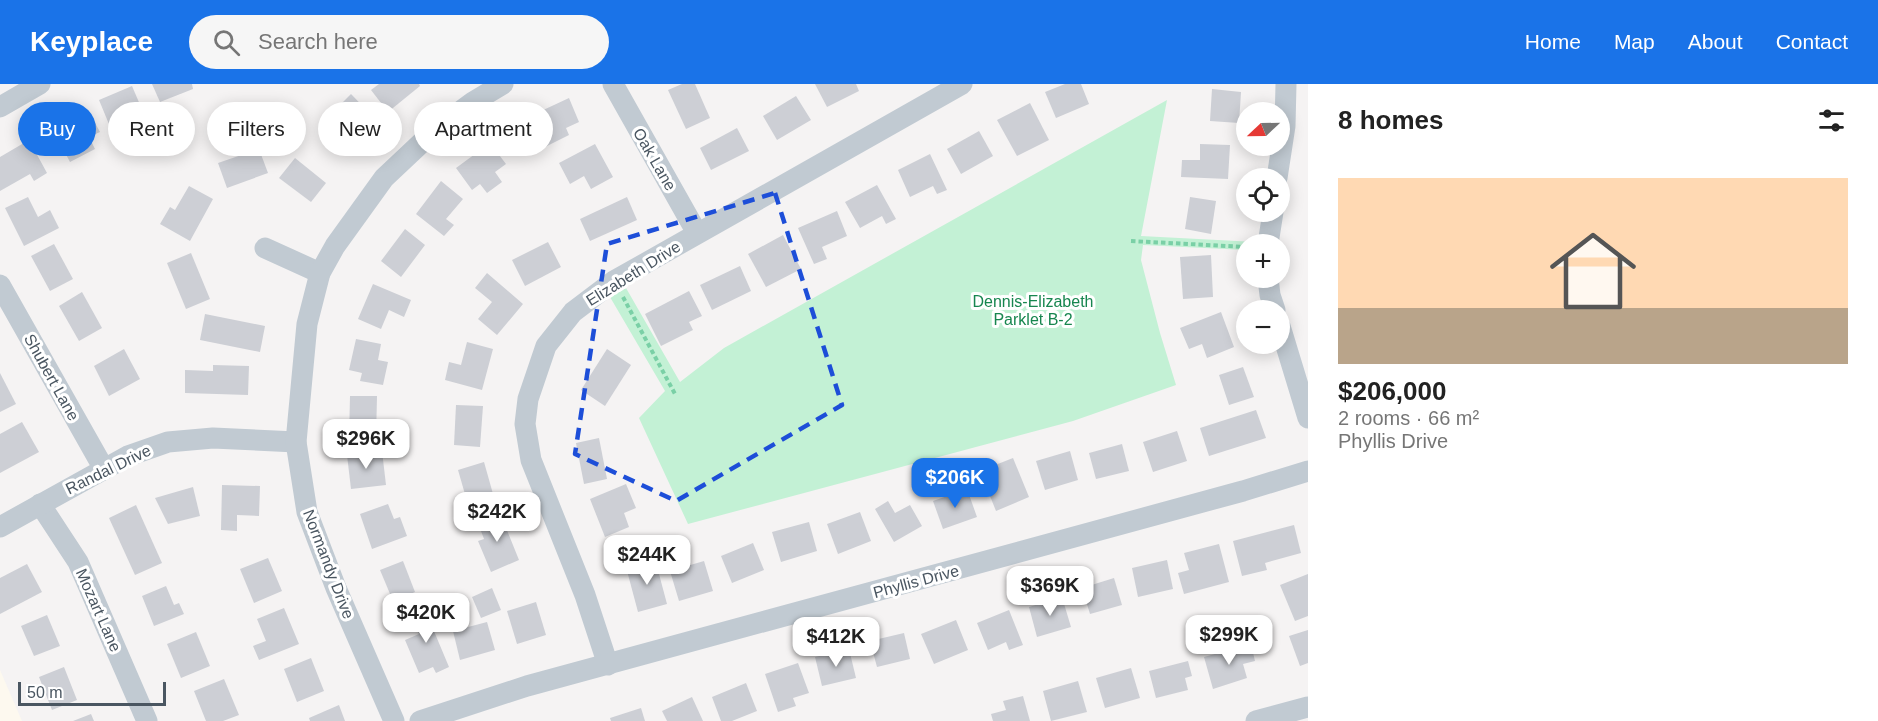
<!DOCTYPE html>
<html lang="en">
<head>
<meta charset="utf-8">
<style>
  :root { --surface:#fff; --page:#f6f6f6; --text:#222; --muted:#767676; --accent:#1a73e8 }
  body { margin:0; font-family:Helvetica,sans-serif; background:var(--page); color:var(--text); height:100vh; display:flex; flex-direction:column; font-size:22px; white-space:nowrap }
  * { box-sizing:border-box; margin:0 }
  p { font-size:20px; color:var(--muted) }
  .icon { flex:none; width:33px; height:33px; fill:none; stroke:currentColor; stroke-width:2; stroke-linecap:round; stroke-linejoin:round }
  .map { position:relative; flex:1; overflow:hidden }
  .sheet { display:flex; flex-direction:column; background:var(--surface); width:570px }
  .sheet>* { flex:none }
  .top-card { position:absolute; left:18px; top:18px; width:570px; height:54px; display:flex; gap:12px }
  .needle { width:39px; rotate:248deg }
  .tools { position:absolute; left:1236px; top:18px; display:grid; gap:12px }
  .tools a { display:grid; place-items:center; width:54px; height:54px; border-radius:50%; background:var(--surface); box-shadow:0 3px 15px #0003; font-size:30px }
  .scale { position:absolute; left:18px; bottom:15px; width:148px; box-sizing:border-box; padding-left:6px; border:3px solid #4a5661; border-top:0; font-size:16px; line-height:21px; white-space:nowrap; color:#4a5661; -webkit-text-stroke:4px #fff; paint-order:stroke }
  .price { position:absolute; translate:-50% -51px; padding:0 14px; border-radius:12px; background:#fff; color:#222; font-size:20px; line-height:39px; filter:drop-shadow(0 2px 3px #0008) }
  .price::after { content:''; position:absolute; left:50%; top:36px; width:18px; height:14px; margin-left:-9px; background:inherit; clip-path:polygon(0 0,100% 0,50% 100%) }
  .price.selected { background:var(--accent); color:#fff }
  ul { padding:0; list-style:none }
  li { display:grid; align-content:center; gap:12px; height:318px; padding:0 30px }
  li span { display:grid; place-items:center; height:186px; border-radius:0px; color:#555 }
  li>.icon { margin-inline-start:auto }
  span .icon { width:108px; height:108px; fill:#fffc; stroke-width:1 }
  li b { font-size:26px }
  h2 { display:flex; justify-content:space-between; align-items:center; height:72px; padding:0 30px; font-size:26px }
  .tag { padding:0 21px; border-radius:27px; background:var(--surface); box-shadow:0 3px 15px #0003; font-size:21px; line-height:54px }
  .tag.selected { background:var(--accent); color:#fff }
  header { display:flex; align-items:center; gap:36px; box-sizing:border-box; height:84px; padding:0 30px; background:var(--accent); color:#fff }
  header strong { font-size:28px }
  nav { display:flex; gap:33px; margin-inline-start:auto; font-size:21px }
  .search { width:420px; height:54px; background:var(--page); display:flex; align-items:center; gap:15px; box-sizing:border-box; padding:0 21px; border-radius:33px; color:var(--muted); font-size:22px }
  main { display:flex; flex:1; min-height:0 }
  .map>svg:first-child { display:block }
  .commercial { fill:#fdf9ef }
  .green { fill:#c3f1d5 }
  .building { fill:#cdcfd5 }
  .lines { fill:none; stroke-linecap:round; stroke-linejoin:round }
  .path { stroke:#7ad0a6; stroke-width:4; stroke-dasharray:4.5 3; stroke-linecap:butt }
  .minor { stroke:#c1cad2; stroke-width:21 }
  .marked { fill:none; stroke:#1d4ed8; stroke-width:4.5; stroke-dasharray:12 8; stroke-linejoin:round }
  .labels { text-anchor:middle; stroke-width:6; stroke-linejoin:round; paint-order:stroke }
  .street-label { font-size:16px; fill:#4a5661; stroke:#fff }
  .park-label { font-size:16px; fill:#17864f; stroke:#fff }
</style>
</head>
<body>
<header>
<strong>Keyplace</strong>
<div class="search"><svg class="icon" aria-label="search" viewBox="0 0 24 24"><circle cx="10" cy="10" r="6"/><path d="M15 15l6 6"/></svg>Search here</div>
<nav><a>Home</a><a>Map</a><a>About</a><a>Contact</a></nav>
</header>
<main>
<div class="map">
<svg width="1308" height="637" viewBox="0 0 1308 637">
  <rect width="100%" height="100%" fill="#f5f3f3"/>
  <!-- commercial -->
  <polygon class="commercial" points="0,586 22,637 0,637"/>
  <!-- green -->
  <polygon class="green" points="1167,16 1141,152 1256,158 1256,160 1246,160 1246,166 1143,161 1141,176 1160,249 1176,301 1073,337 688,440 639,334 665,307 610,213 626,204 680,298 724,264"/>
  <!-- building -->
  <g class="building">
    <polygon points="152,0 192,0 193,5 160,18"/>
    <polygon points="379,0 419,0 420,2 388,28 371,6"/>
    <polygon points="682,0 695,0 710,34 686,45 668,6"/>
    <polygon points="815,0 856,0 859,7 827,23"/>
    <polygon points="1065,0 1081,0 1089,20 1056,34 1045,8"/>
    <polygon points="132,2 144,30 111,45 99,16"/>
    <polygon points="1212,5 1241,8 1239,39 1210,37"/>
    <polygon points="351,10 379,39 350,67 323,38"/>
    <polygon points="796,12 811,36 777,56 763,32"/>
    <polygon points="569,14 579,38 566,44 569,51 539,66 524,35"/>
    <polygon points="1030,19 1049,56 1017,72 997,36"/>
    <polygon points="88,26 100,48 89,53 95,65 70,78 52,44"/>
    <polygon points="737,44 749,67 711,86 700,64"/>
    <polygon points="979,47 993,72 961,90 947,65"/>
    <polygon points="29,56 47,89 34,97 30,90 0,107 0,73"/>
    <polygon points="490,59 506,80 495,88 502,98 487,109 480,100 472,106 456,84"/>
    <polygon points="595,60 613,93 591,105 584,92 570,100 559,79"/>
    <polygon points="1200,60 1230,61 1228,95 1181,93 1182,76 1200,76"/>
    <polygon points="259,65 268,89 227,104 218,79"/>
    <polygon points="930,70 947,106 937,110 933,102 910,113 898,86"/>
    <polygon points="295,74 326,99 311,118 279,94"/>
    <polygon points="441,97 463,115 446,135 454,141 444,152 416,130"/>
    <polygon points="877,101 896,135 886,140 882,132 860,144 845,118"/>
    <polygon points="189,102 213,115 190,157 160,140 170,123 175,126"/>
    <polygon points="28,113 38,133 50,126 59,144 24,162 5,124"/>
    <polygon points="627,113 637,136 590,157 580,135"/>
    <polygon points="1190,113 1216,117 1211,150 1185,145"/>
    <polygon points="837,127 847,152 822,163 827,175 814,180 798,144"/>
    <polygon points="405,145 425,161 401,193 381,177"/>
    <polygon points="783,151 801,185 766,203 748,170"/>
    <polygon points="548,158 561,183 525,202 512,176"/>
    <polygon points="54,160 73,195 50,207 31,172"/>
    <polygon points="191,169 210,215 186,225 167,179"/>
    <polygon points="1211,171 1213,213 1183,215 1180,173"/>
    <polygon points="740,182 751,207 712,226 700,201"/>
    <polygon points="487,189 523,220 497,251 478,235 492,218 475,204"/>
    <polygon points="373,200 411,216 404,233 389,226 381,245 358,235"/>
    <polygon points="689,207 702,232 689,238 693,246 661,262 645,230"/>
    <polygon points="82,208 102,244 79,257 59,222"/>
    <polygon points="1221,228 1234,263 1207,274 1202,260 1189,265 1180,244"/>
    <polygon points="205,230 265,242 260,268 200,256"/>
    <polygon points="356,255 381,260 378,276 388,278 383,301 360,297 362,289 349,286"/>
    <polygon points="467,258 493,265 482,306 445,296 449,278 461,281"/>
    <polygon points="124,265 140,295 109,312 94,282"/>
    <polygon points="607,265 631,281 605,322 581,306"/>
    <polygon points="213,281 249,282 248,311 185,309 185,286 213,287"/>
    <polygon points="1243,283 1254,313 1229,321 1219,291"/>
    <polygon points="0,289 16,320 0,328"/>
    <polygon points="350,312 377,312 376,356 349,355"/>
    <polygon points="456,321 483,322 480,363 454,361"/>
    <polygon points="1256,326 1266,354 1209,372 1200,344"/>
    <polygon points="22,338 39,368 0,389 0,350"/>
    <polygon points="1177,347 1187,377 1153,388 1143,358"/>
    <polygon points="599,354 607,395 584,400 576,359"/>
    <polygon points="1122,360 1129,387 1096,395 1089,369"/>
    <polygon points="382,367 386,401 351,405 347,371"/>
    <polygon points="1070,367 1078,396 1045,406 1036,377"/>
    <polygon points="1013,374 1029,413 996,427 980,387"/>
    <polygon points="484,378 495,417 469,424 458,386"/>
    <polygon points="626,400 636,424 624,429 629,443 605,453 590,415"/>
    <polygon points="222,401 260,402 259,432 237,431 237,447 221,446"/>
    <polygon points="193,403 200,432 168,440 155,414"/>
    <polygon points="967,405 977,433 943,445 933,417"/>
    <polygon points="888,417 895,429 910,421 922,442 894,458 875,425"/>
    <polygon points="388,420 394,435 400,433 407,452 372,465 360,430"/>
    <polygon points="136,421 162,479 135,491 109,434"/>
    <polygon points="860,428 871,457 838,470 827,440"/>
    <polygon points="500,429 519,476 491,488 478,457 484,455 478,439"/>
    <polygon points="809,438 817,467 781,478 772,448"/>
    <polygon points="1294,441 1301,469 1265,479 1267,486 1242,492 1233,457"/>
    <polygon points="753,459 764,486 732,499 721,472"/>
    <polygon points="1219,460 1229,498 1184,510 1178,489 1189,486 1184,469"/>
    <polygon points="268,474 282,507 254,519 240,485"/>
    <polygon points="655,475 667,520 638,528 626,483"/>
    <polygon points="1167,476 1173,505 1138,513 1132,484"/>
    <polygon points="403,477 415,508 393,517 380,486"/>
    <polygon points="704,477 713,507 679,517 670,487"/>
    <polygon points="27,480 42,508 0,530 0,494"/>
    <polygon points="1308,490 1308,532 1295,537 1280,501"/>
    <polygon points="1114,494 1122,521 1090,530 1082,504"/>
    <polygon points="166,502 174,521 179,519 184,530 154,542 142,512"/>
    <polygon points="492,504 501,526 481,534 472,513"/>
    <polygon points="1062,513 1071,543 1037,553 1029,523"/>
    <polygon points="536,518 546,551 517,560 507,527"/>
    <polygon points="430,523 436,538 431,540 449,583 436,589 433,583 419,589 405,556 419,550 411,532"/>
    <polygon points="284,524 299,560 259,576 253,562 266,557 257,535"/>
    <polygon points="1009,526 1023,561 1009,566 1006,558 988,566 977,539"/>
    <polygon points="47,531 60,562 34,572 21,542"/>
    <polygon points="956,536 968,566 934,580 921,550"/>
    <polygon points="487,538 495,566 460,576 453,547"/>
    <polygon points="1308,546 1308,579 1300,582 1289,552"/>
    <polygon points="196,548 210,582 181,594 167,560"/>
    <polygon points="904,549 910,575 877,583 870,557"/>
    <polygon points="1251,560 1255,577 1243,580 1247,594 1213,605 1204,573"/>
    <polygon points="849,565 856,594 822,602 815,573"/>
    <polygon points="311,574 324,607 297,618 284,585"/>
    <polygon points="1188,577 1192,592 1185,594 1188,606 1156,614 1149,587"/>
    <polygon points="798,579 809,609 793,614 796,622 778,628 765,590"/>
    <polygon points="64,583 77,616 52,626 39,593"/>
    <polygon points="1131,584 1140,614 1105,624 1096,594"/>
    <polygon points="224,595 239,631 223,637 206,637 194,607"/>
    <polygon points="1078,597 1087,628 1051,637 1043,607"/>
    <polygon points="746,599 757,627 732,637 721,637 712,613"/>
    <polygon points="1023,612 1030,637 993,637 991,630 1006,626 1003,617"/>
    <polygon points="692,613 703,637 667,637 662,627"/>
    <polygon points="339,621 345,637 310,637 309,634"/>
    <polygon points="641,624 645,637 611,637 610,634"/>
    <polygon points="91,630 94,637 73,637"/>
  </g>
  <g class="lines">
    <!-- path -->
    <g class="path">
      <polyline points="1131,157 1246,163"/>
      <polyline points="623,213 675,310"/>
    </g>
    <!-- minor -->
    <g class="minor">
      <polyline points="613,0 697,149"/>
      <polyline points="0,23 40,0"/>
      <polyline points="1277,94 1285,42 1286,0"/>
      <polyline points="1268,160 1273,128"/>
      <polyline points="265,164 320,189"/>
      <polyline points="1268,194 1270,211 1275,226"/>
      <polyline points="0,201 104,385"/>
      <polyline points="1280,242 1308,334"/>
      <polyline points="40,420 78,478 147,637"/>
      <polyline points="0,443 128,372 168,358 213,354 296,358"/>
      <polyline points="608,581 585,511 531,376 525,340 528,315 546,262 573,228 614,197 962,0"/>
      <polyline points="394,637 336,504 307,428 296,358 307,240 320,189 335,162 384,94 435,46 473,18 503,0"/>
      <polyline points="420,637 527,602 1243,407 1308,387"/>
      <polyline points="1256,637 1308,623"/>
    </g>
  </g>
  <!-- marked area -->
  <path class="marked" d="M775 109 842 321 676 417 575 370 607 160Z"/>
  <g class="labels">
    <!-- street labels -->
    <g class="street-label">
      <text transform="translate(655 75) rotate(60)" y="6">Oak Lane</text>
      <text transform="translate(633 189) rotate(-32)" y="6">Elizabeth Drive</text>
      <text transform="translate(52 293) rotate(61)" y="6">Shubert Lane</text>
      <text transform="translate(108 385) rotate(-26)" y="6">Randal Drive</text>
      <text transform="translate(329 480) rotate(69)" y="6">Normandy Drive</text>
      <text transform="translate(916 497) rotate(-15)" y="6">Phyllis Drive</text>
      <text transform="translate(99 526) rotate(66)" y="6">Mozart Lane</text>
    </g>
    <!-- park labels -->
    <g class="park-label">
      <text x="1033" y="223">Dennis-Elizabeth<tspan x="1033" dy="18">Parklet B-2</tspan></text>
    </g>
  </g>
</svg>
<div class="tools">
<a><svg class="needle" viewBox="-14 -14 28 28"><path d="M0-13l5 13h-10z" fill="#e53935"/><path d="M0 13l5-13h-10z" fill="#767676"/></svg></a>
<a><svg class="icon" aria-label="locate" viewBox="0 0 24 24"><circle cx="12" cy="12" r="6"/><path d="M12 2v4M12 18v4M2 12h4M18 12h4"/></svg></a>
<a>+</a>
<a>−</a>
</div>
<div class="scale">50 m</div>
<b class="price" style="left:366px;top:386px">$296K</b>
<b class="price selected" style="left:955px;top:425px">$206K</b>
<b class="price" style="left:497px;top:459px">$242K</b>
<b class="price" style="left:647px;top:502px">$244K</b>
<b class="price" style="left:1050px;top:533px">$369K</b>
<b class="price" style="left:426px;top:560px">$420K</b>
<b class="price" style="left:1229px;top:582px">$299K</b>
<b class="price" style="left:836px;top:584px">$412K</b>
<div class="top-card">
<a class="tag selected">Buy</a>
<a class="tag">Rent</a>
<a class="tag">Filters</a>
<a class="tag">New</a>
<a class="tag">Apartment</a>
</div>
</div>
<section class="sheet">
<h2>8 homes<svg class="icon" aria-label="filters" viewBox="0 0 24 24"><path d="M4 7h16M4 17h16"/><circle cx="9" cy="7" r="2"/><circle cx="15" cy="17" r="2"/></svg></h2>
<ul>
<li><span style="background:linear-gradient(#ffd9b3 70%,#b9a48a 0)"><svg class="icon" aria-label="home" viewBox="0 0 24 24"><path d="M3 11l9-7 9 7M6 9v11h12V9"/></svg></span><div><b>$206,000</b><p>2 rooms · 66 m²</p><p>Phyllis Drive</p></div></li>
</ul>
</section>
</main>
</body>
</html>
